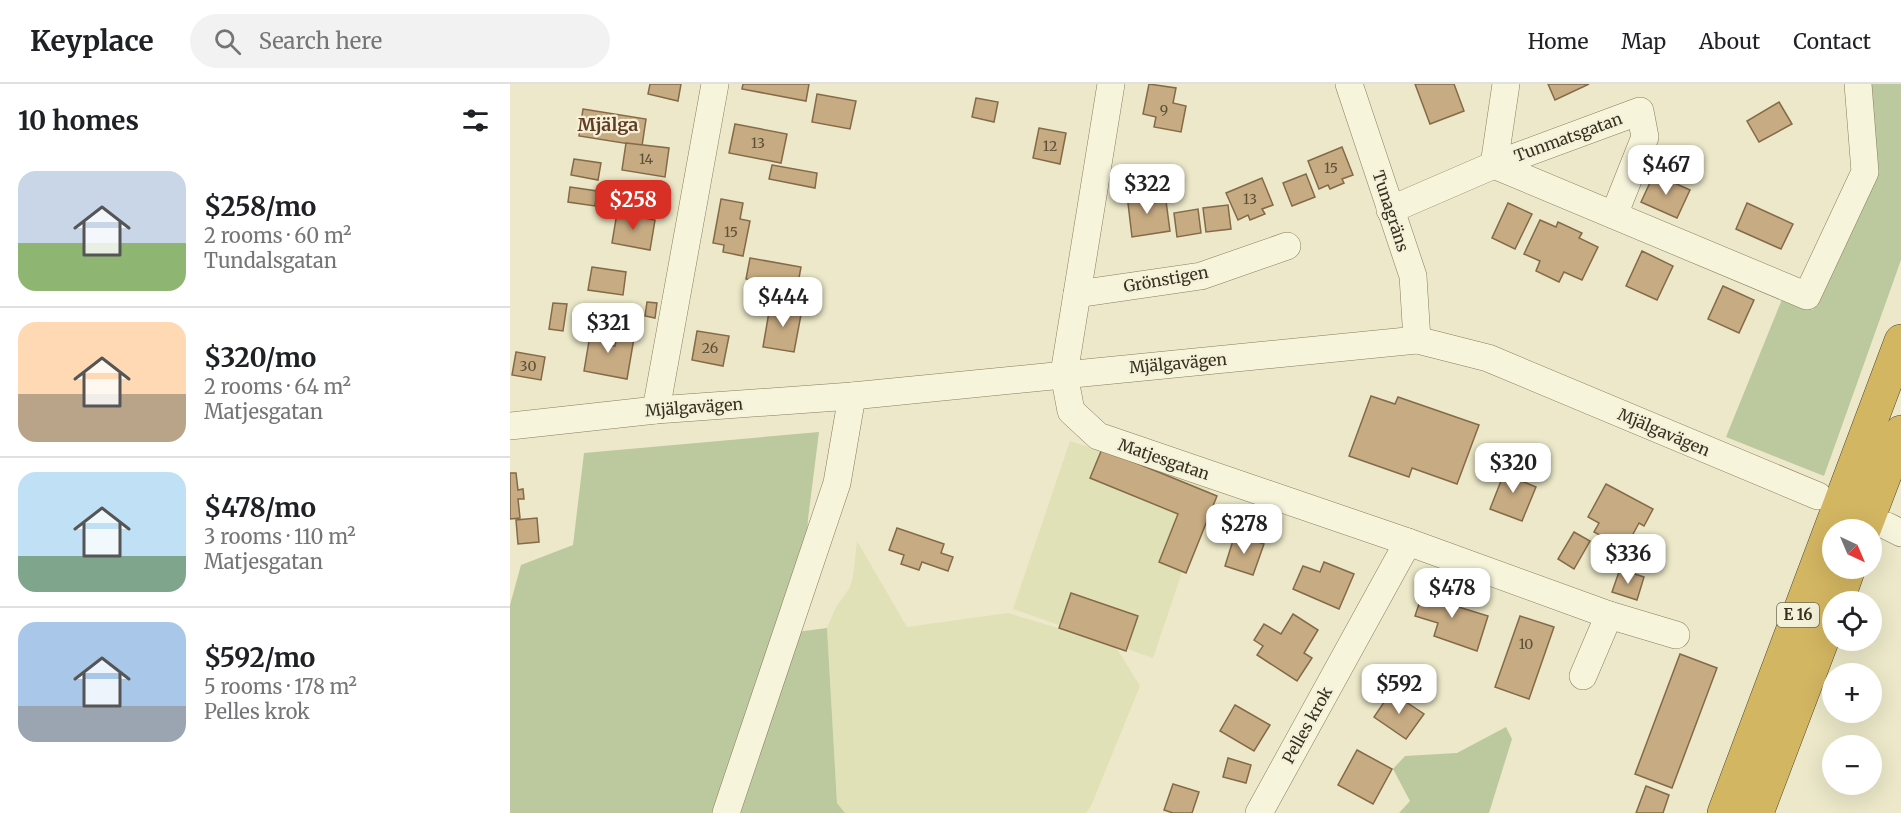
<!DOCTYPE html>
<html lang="en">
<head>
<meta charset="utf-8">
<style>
  :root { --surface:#fff; --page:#f2f2f2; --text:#202124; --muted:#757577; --line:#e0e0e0; --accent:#d93025 }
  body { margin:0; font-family:Merriweather,serif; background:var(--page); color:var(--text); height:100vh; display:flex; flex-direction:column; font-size:22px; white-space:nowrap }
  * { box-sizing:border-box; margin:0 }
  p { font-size:20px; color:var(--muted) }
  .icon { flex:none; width:33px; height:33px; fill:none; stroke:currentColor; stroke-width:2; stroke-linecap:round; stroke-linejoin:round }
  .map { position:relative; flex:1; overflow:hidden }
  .drawer { display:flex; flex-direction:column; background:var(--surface); width:510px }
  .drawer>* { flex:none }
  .needle { width:39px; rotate:136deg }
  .controls { position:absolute; left:1312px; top:435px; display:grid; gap:12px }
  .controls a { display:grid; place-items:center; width:60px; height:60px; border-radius:50%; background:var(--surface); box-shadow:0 6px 24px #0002; font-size:30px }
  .price { position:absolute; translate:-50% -51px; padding:0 14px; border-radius:12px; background:#fff; color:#222; font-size:20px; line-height:39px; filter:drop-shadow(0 2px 3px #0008) }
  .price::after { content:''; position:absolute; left:50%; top:36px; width:18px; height:14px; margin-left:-9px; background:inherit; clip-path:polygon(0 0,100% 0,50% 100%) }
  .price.active { background:var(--accent); color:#fff }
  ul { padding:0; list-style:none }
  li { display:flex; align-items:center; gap:18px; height:150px; padding:0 18px }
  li+li { border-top:2px solid var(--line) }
  li span { display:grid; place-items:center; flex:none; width:168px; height:120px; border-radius:18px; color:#555 }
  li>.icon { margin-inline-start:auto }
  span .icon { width:72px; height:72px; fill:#fffc; stroke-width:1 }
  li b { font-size:26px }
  h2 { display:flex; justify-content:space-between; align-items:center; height:72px; padding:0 18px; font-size:26px }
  header { display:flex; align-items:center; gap:36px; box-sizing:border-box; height:84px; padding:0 30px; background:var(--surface); border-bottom:2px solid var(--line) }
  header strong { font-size:28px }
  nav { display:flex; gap:33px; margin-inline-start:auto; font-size:21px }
  .search { width:420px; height:54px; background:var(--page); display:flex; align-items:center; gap:15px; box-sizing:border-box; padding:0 21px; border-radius:33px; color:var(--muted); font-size:22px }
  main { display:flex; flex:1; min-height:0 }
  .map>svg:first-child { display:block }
  .farmland { fill:#e0e1b7 }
  .green { fill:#bcc99e }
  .building { fill:#c7ab82; stroke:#846a47; stroke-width:1.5 }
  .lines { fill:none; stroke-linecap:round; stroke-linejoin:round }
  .minor-casing { stroke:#877c5f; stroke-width:28 }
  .highway-casing { stroke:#554933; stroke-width:34 }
  .minor { stroke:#f7f4dc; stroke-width:27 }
  .highway { stroke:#d3b662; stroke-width:33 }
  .labels { text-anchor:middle; stroke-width:4.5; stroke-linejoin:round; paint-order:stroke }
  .number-label { font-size:14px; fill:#5c5039 }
  .shield { fill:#f3f1d8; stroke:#706b58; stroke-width:1.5 }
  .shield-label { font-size:15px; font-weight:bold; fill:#383121 }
  .street-label { font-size:16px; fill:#383121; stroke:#f3f1d8 }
  .neighbourhood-label { font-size:18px; font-weight:bold; fill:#623c24; stroke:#f3f1d8 }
</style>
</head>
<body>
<header>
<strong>Keyplace</strong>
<div class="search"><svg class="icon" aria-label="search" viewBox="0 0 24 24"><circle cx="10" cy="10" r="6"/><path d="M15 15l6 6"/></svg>Search here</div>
<nav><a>Home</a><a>Map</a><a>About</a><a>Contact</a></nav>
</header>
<main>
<section class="drawer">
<h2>10 homes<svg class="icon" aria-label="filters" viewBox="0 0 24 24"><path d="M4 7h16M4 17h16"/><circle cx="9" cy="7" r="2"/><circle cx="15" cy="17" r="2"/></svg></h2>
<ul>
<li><span style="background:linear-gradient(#c9d6e8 60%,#8fb573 0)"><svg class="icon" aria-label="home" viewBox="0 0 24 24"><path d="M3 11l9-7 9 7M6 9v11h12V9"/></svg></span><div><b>$258/mo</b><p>2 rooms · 60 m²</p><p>Tundalsgatan</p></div></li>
<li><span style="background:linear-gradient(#ffd9b3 60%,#b9a48a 0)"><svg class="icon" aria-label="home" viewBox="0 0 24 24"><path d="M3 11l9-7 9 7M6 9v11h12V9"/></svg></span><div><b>$320/mo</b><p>2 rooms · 64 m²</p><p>Matjesgatan</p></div></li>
<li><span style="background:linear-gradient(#bfe0f5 70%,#7fa58c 0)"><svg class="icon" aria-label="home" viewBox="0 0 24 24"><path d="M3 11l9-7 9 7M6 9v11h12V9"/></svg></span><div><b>$478/mo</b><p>3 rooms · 110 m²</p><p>Matjesgatan</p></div></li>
<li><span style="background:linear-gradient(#a9c7e8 70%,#9aa5b1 0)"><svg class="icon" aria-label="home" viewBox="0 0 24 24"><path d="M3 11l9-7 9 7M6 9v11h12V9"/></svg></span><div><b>$592/mo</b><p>5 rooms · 178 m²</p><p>Pelles krok</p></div></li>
</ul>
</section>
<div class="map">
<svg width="1391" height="729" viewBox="0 0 1391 729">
  <rect width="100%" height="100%" fill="#ece8c9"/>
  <!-- farmland -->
  <g class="farmland">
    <polygon points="560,357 701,403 643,574 503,525"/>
    <polygon points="347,457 397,543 498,529 571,551 607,565 630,602 581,722 576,729 335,729 327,719 317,544 326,523 339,505 343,493"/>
  </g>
  <!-- green -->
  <g class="green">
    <polygon points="1355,0 1391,0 1391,176 1314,392 1216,353 1273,213 1303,226 1363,90"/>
    <polygon points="309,348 298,435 296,474 271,550 317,544 327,719 335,729 0,729 0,521 11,481 63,461 74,369"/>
    <polygon points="996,643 1002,655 979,729 889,729 900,717 883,685 895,672 947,669"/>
  </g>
  <!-- building -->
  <g class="building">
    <polygon points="140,0 171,0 168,17 138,10"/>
    <polygon points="233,0 299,0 296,17 232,5"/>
    <polygon points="639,0 666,4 663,19 676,22 671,48 644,43 646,33 633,30"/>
    <polygon points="905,0 944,0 954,27 920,40"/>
    <polygon points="1038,0 1079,0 1045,16"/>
    <polygon points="307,10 346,17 340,45 302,38"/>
    <polygon points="466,14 488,18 484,38 462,33"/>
    <polygon points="1269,18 1282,40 1249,58 1237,37"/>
    <polygon points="73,25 136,35 132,62 69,52"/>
    <polygon points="225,40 277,50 271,79 219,69"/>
    <polygon points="529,44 556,49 550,80 523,74"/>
    <polygon points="116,59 159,64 155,93 112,86"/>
    <polygon points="832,63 843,91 832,95 834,99 820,105 818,101 809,105 798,77"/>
    <polygon points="64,75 91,79 88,96 61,91"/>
    <polygon points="262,81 307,89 305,104 259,95"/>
    <polygon points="796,90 805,113 782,122 773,99"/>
    <polygon points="1144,90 1180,106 1167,134 1131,118"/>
    <polygon points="752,94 763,121 752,125 755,130 740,136 738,131 728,136 716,109"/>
    <polygon points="60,103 87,107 85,122 58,118"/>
    <polygon points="642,107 643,119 656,117 660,147 622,153 617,111"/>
    <polygon points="211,115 233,119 230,135 240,137 233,172 213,168 214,161 203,159"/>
    <polygon points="998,119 1022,130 1005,165 982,154"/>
    <polygon points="1237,119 1283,140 1271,165 1226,145"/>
    <polygon points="718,121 721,145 696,148 693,124"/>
    <polygon points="688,125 691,149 667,153 664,129"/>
    <polygon points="107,129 145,136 140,166 102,159"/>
    <polygon points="1030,136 1046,143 1048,138 1072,149 1069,154 1088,163 1072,196 1054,188 1049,198 1026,187 1030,177 1014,170"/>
    <polygon points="1132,167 1163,182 1147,216 1116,202"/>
    <polygon points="240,174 291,183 287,205 236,195"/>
    <polygon points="82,183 116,188 113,211 78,206"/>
    <polygon points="1213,202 1244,216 1229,249 1198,235"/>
    <polygon points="137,218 147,219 145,234 135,232"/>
    <polygon points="280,218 293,220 284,268 253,263 260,222 278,226"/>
    <polygon points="43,219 57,220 53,247 39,245"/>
    <polygon points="87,239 103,262 105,262 107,251 124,254 117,295 74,287 79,257 73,248"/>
    <polygon points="187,247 219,252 213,282 182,276"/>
    <polygon points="6,268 35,273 31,296 2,291"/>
    <polygon points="861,312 885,320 888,313 969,341 947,400 902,384 899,393 839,372"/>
    <polygon points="592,365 707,412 676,489 649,478 668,430 580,394"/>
    <polygon points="998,379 1013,385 1009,396 1026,403 1012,437 980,425"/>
    <polygon points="0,389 6,389 8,406 13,405 14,415 8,415 10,434 0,435"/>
    <polygon points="1096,400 1143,425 1134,442 1129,439 1115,465 1084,448 1089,439 1078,433"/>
    <polygon points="27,434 29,458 8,460 6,436"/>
    <polygon points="387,444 434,460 431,469 443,473 438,487 412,478 409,486 391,480 394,471 379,466"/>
    <polygon points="1064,448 1080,457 1064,485 1048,475"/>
    <polygon points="725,450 754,460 743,491 715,482"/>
    <polygon points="814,478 844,490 829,525 783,505 793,482 810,488"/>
    <polygon points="1110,485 1134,493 1127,516 1102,508"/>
    <polygon points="915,502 942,511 939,520 978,532 967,567 924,552 928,539 905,532"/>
    <polygon points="561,509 628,532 616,567 549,544"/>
    <polygon points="783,530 808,546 794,569 802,574 787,597 747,571 753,562 744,556 754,540 771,550"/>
    <polygon points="1010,532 1044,543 1019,615 985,603"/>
    <polygon points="1170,570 1207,584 1162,704 1125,690"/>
    <polygon points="881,608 914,630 896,655 864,633"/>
    <polygon points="725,621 760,641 744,667 710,647"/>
    <polygon points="847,666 882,685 863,720 828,701"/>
    <polygon points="718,674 741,681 736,699 713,693"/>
    <polygon points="663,700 689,708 682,729 663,729 654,726"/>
    <polygon points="1136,702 1159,711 1153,729 1126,729"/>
  </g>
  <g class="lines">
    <!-- minor casing -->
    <g class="minor-casing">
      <g id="minor">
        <polyline points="601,0 554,290 561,327 588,352 898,458 1099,531 1166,551"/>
        <polyline points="839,0 903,192 907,256"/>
        <polyline points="984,81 1297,212 1355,88 1348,0"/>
        <polyline points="984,81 996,0"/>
        <polyline points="880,126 984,81 1130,27 1135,53 1104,131"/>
        <polyline points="567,210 691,192 777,162"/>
        <polyline points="146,326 205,0"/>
        <polyline points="0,342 146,326 342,312 907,256 978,274 1308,412"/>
        <polyline points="1377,442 1391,449"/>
        <polyline points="1073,592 1099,531"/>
        <polyline points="216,729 327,399 342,312"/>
        <polyline points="749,729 898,458"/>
      </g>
    </g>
    <!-- highway casing -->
    <g class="highway-casing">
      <g id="highway">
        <polyline points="1354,446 1391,348"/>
        <polyline points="1327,518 1339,484"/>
        <polyline points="1214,729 1391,257"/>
        <polyline points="1247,729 1323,528"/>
      </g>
    </g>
    <!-- minor -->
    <use href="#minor" class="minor"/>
    <!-- highway -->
    <use href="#highway" class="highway"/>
  </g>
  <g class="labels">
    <!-- number labels -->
    <g class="number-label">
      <text x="654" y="31">9</text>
      <text x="248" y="64">13</text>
      <text x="540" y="67">12</text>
      <text x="136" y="80">14</text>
      <text x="821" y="89">15</text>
      <text x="740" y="120">13</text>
      <text x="221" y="153">15</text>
      <text x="200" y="269">26</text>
      <text x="18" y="287">30</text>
      <text x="1016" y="565">10</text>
    </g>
    <!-- shield labels -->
    <rect class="shield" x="1267" y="519" width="42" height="24" rx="4.5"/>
    <g class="shield-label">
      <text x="1288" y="536">E 16</text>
    </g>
    <!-- street labels -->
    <g class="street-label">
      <text transform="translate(1058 53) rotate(-20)" y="6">Tunmatsgatan</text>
      <text transform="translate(881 127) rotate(72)" y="6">Tunagräns</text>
      <text transform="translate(656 195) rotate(-10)" y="6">Grönstigen</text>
      <text transform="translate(668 279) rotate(-5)" y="6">Mjälgavägen</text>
      <text transform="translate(184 323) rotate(-4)" y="6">Mjälgavägen</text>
      <text transform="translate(1154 348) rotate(23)" y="6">Mjälgavägen</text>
      <text transform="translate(654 375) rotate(19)" y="6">Matjesgatan</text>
      <text transform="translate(797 641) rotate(-61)" y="6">Pelles krok</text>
    </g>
    <!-- neighbourhood labels -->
    <g class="neighbourhood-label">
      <text x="98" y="47">Mjälga</text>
    </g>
  </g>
</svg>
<div class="controls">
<a><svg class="needle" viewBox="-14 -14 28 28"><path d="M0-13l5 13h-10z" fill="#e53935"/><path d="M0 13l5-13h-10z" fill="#757577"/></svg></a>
<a><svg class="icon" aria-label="locate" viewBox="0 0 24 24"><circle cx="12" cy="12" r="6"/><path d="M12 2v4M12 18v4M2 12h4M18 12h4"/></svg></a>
<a>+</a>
<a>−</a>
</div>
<b class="price" style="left:1156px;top:112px">$467</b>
<b class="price" style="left:637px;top:131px">$322</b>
<b class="price active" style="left:123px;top:147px">$258</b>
<b class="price" style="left:273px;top:244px">$444</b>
<b class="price" style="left:98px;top:270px">$321</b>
<b class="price" style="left:1003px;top:410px">$320</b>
<b class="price" style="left:734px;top:471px">$278</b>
<b class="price" style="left:1118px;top:501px">$336</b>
<b class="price" style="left:942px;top:535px">$478</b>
<b class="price" style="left:889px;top:631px">$592</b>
</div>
</main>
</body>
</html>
